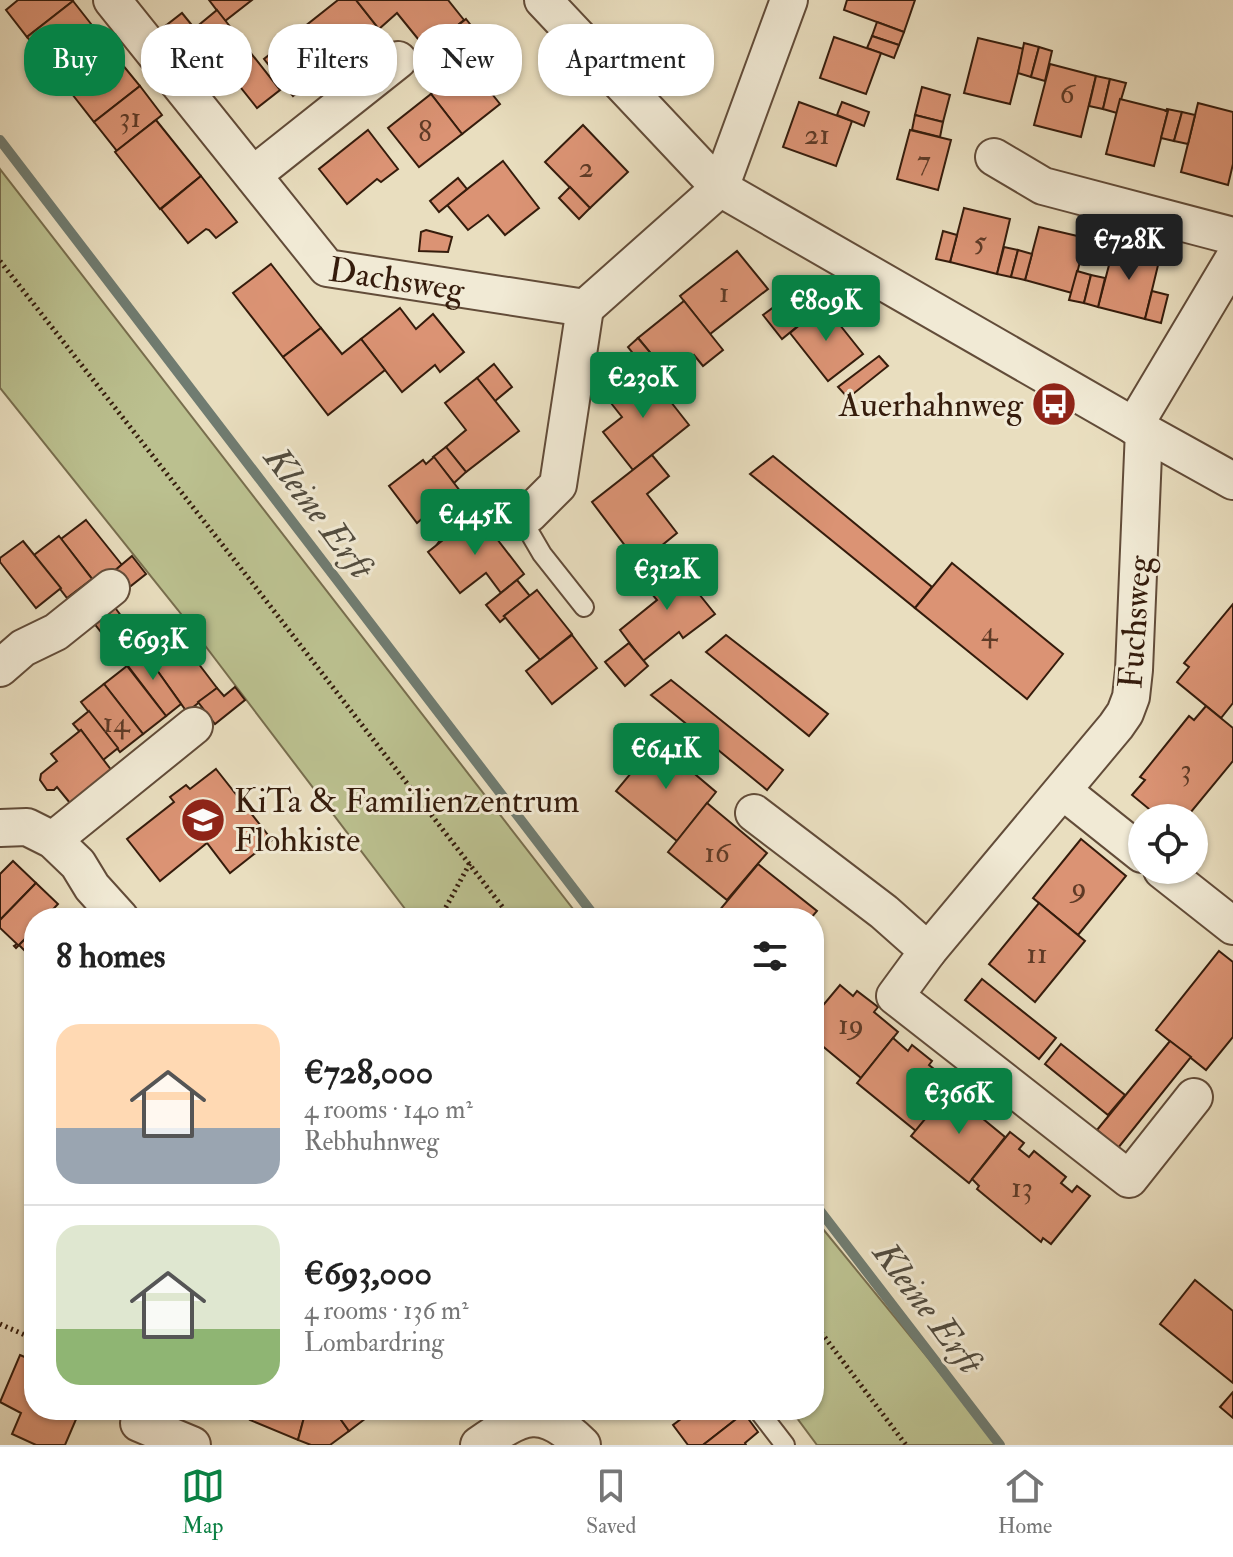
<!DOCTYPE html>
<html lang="en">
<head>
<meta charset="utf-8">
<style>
  :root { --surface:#fff; --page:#f2f2f2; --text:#222; --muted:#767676; --line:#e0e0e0; --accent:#0b8043 }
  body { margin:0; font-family:"IM FELL Double Pica",serif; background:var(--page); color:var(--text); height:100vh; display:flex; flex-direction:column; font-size:30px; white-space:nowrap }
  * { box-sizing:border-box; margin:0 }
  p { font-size:26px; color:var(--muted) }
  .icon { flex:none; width:44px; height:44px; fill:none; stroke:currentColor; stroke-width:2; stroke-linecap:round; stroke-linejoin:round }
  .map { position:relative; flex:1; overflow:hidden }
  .side { position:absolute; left:24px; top:908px; width:800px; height:512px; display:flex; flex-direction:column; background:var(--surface); border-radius:32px; box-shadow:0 2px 6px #0004 }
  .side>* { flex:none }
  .hud { position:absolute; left:24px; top:24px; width:800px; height:72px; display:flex; gap:16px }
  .controls { position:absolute; left:1128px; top:804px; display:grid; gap:16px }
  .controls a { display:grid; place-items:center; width:80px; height:80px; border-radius:50%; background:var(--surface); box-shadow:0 2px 6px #0004; font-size:40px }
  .price { position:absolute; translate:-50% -68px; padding:0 18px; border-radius:8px; background:var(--accent); color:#fff; font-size:26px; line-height:52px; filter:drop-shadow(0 2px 4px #0008) }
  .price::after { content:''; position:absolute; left:50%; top:48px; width:24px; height:18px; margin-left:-12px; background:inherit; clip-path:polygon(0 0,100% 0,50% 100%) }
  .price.active { background:#222; color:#fff }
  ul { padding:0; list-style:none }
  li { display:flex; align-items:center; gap:24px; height:200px; padding:0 32px }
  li+li { border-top:2px solid var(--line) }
  li span { display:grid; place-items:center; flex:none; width:224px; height:160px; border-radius:24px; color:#555 }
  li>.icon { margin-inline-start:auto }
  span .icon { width:96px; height:96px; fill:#fffc; stroke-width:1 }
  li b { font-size:34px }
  h2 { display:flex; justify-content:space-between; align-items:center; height:96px; padding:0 32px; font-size:34px }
  .tag { padding:0 28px; border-radius:32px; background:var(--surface); box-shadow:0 2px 6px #0004; font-size:28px; line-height:72px }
  .tag.active { background:var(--accent); color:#fff }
  .menu { display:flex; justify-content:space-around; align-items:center; height:112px; border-top:2px solid var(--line); background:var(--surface); font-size:22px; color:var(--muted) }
  .menu a { display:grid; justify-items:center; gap:4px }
  .menu .active { color:var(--accent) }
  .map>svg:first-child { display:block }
  .green { fill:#bbc08f; stroke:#786e4e; stroke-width:2 }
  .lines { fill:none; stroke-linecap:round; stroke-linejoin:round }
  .stream { stroke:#707c71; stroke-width:10 }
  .building { fill:#db9374; stroke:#351c0c; stroke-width:2 }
  .lane-casing { stroke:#624c39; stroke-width:22 }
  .street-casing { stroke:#624c39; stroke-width:40 }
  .path { stroke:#351c0c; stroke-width:5; stroke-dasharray:2 4; stroke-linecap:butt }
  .lane { stroke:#f1ead5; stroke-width:18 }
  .street { stroke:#f1ead5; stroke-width:36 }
  .labels { text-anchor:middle; stroke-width:6; stroke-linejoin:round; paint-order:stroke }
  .number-label { font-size:30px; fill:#5e3a26 }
  .street-label { font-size:34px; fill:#351c0c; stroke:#f1ead5 }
  .poi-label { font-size:34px; fill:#351c0c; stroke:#f1ead5; text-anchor:end }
  .water-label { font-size:36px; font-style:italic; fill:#524c3f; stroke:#f1ead5 }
</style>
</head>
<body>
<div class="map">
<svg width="1233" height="1445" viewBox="0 0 1233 1445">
  <rect width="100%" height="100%" fill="#e9debf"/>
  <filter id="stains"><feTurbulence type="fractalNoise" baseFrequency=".0025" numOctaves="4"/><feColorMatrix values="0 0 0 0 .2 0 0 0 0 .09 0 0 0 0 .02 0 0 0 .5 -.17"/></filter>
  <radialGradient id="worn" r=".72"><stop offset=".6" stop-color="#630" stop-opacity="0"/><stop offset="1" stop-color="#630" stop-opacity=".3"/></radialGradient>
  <!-- green -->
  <g class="green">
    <polygon points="0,169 580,918 412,918 178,610 0,388"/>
    <polygon points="814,1218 999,1445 817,1445 791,1410 814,1410"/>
  </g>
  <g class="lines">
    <!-- stream -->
    <g class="stream">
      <polyline points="0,140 596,918"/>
      <polyline points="814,1203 1000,1445"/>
    </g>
  </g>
  <!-- building -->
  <g class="building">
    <polygon points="18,0 72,0 73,1 27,37 6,10"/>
    <polygon points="209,0 252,0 225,21"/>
    <polygon points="338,0 356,0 379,29 334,64 304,27"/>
    <polygon points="356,0 448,0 464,20 427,50 397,13 379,29"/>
    <polygon points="847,0 915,0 904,32 844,10"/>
    <polygon points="73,1 95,29 50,65 27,37"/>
    <polygon points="217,10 280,90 257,108 194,29"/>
    <polygon points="182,13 200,35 181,50 164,27"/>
    <polygon points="466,19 485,43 465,60 500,104 462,134 431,94 450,79 427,50"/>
    <polygon points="877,22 904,32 899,45 872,36"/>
    <polygon points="304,27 334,64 293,96 264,59"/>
    <polygon points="95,29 117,58 72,94 50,65"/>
    <polygon points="872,36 899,45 894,58 867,48"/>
    <polygon points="834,37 881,53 866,94 820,78"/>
    <polygon points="978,38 1024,49 1010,104 964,93"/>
    <polygon points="1024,43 1039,47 1031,77 1018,73"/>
    <polygon points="1039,47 1052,51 1045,81 1031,77"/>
    <polygon points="117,58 140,86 94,122 72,94"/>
    <polygon points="1050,64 1096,76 1081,137 1034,125"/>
    <polygon points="1096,76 1110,79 1103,109 1089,106"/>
    <polygon points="1110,79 1126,83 1117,113 1103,109"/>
    <polygon points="140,86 162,115 117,151 94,122"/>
    <polygon points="922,87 950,95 943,122 915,115"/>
    <polygon points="431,94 462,134 419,167 388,128"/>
    <polygon points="1120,99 1168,111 1154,166 1106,154"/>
    <polygon points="799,102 852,121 836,166 783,147"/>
    <polygon points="842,102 869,112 864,126 837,115"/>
    <polygon points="1198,103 1233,112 1233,164 1228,185 1181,172"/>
    <polygon points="1167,109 1182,112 1174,141 1161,138 1168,111 1166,111"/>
    <polygon points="1182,112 1195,115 1188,144 1174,141"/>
    <polygon points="915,115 943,122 940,137 912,130"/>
    <polygon points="156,120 201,176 160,209 115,152"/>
    <polygon points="583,125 628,172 590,208 545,162"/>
    <polygon points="368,130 398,169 381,182 377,179 347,204 319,169"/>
    <polygon points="910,130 951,140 938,190 897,179"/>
    <polygon points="503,161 539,208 505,235 488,215 468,230 447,205"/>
    <polygon points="201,176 237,222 216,238 209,230 206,229 188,243 161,209"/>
    <polygon points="458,178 467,189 439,212 430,201"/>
    <polygon points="570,187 590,208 579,219 559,198"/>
    <polygon points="964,208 1010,219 997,274 950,262"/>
    <polygon points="1039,227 1086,238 1072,293 1025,280"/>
    <polygon points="426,230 452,237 448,252 419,251 421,232"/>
    <polygon points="943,231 957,235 950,262 936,259"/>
    <polygon points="1114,246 1160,257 1145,319 1098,307"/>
    <polygon points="1004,247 1018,250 1011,277 997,274"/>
    <polygon points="1018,250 1032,254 1025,280 1011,277"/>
    <polygon points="737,251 768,289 710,334 680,296"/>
    <polygon points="271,264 321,328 283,357 233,293"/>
    <polygon points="1077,271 1091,275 1084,303 1069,300"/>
    <polygon points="1091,275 1105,278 1098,307 1084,303"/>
    <polygon points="1152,291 1168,295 1161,323 1145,319"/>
    <polygon points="786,298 804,321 782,339 763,315"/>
    <polygon points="684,301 723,350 703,366 694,355 669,376 638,338"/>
    <polygon points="824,305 863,354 828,381 790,333"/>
    <polygon points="400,308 416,329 433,314 464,352 440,372 435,365 402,392 361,339"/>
    <polygon points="321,328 342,354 361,339 385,370 328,415 283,357"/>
    <polygon points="638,338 659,363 647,371 628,347"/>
    <polygon points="879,356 888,366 848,398 838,387"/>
    <polygon points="494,364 512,387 495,401 477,378"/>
    <polygon points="645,369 689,425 633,470 603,432 622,417 607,398"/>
    <polygon points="477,378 519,431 466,472 446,447 466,430 445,403"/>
    <polygon points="446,447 466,472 454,483 433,457"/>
    <polygon points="652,455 669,476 647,494 677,533 639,564 592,502"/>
    <polygon points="773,456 932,587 915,608 750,474"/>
    <polygon points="434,457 477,513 436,546 440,540 423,518 417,523 389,486 423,460 426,464"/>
    <polygon points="477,513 524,574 501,593 486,573 460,593 428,552"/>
    <polygon points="86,520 122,565 97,585 61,539"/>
    <polygon points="59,536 92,579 67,598 34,555"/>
    <polygon points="23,541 61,588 36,608 0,562 0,558"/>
    <polygon points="661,546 671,559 642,582 631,569"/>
    <polygon points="132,556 146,574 127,589 113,572"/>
    <polygon points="671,559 715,614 683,638 679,632 643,661 620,630 657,600 642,582"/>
    <polygon points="952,563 1063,654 1027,699 915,608"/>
    <polygon points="517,580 530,596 504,616 506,617 500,622 486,605"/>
    <polygon points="537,590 572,634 540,660 504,616"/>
    <polygon points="110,601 125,621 105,637 89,617"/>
    <polygon points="1233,604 1233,703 1221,718 1177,682 1189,667 1184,663"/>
    <polygon points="163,617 217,688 187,712 135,640"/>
    <polygon points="572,635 597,668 552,704 526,671"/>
    <polygon points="726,635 828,714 809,736 706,652"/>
    <polygon points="629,643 648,666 625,686 605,662"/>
    <polygon points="142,649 181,704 166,716 125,662"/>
    <polygon points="127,666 166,716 143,734 104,684"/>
    <polygon points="671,680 783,770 767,790 651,695"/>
    <polygon points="104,684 143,734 120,752 81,702"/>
    <polygon points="235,687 245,700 215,724 198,702 217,688 224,696"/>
    <polygon points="1206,706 1233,728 1233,761 1186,818 1160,818 1132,795 1145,780 1140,777 1189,716 1194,720"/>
    <polygon points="89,711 118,748 103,760 81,730 79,731 73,724"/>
    <polygon points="81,730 112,771 70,803 57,787 54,790 47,790 40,780 41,774 57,761 51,754"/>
    <polygon points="657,742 716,792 677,841 616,791"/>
    <polygon points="216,769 272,840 230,873 207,843 160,881 127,839 174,802 170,797 186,785 190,789"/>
    <polygon points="707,803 767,853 727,900 668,852"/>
    <polygon points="1081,839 1126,876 1078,935 1033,898"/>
    <polygon points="13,861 36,883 0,920 0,874"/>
    <polygon points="758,864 817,911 811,918 726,918 718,912"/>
    <polygon points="36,883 58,904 45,918 34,918 34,930 16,948 14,946 17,944 0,928 0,920"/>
    <polygon points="1039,903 1085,941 1035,1002 989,964"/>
    <polygon points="34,930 34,950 29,955 19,945"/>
    <polygon points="1219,951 1233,962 1233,1037 1206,1070 1156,1030"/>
    <polygon points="982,979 1056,1038 1039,1059 965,1000"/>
    <polygon points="840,985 853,996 857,991 878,1007 874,1012 898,1032 861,1078 814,1039 814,1016"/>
    <polygon points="893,1038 908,1051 912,1045 932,1061 929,1065 953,1084 916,1131 857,1083"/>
    <polygon points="1170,1041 1191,1057 1118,1148 1097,1130"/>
    <polygon points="1061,1044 1125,1095 1108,1115 1045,1064"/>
    <polygon points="948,1091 962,1102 966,1096 986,1112 982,1118 1005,1137 969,1183 911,1136"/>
    <polygon points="1010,1132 1024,1143 1019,1149 1029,1157 1034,1151 1066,1177 1061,1183 1072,1192 1077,1186 1090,1196 1051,1244 1043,1238 1041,1242 977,1189 979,1186 972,1179"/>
    <polygon points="1195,1280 1233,1311 1233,1383 1160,1324"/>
    <polygon points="20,1355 34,1361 34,1410 80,1410 65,1445 36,1445 12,1434 21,1413 0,1402"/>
    <polygon points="1233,1392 1233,1418 1220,1407"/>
    <polygon points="255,1410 306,1410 298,1440 250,1420"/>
    <polygon points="306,1410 334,1410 349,1431 330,1445 311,1445 298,1440"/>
    <polygon points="334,1410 373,1410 374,1412 349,1431"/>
    <polygon points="693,1410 742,1410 744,1413 703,1445 688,1445 673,1425"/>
    <polygon points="744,1413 758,1432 745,1443 746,1445 703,1445"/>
  </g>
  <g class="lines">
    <!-- lane casing -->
    <g class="lane-casing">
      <g id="lane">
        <polyline points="529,514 528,530 542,554 584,607"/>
        <polyline points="758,1410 785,1445"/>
      </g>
    </g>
    <!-- street casing -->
    <g class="street-casing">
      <g id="street">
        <path id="s1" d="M112 0 327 268 585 308 720 188 789 0"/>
        <polyline points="543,0 720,188 1134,426 1233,481"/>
        <polyline points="994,157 1043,186 1233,236"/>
        <polyline points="253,175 398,60"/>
        <polyline points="1134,426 1233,260"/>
        <polyline points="1144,430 1134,670 1131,697 1125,713 1116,726 928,951 895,996 1129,1179 1194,1097"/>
        <polyline points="529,514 558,485 585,308"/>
        <polyline points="0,668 23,648 56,632 111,588"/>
        <polyline points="1063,791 1142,854"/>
        <polyline points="754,813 884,912 928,951"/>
        <polyline points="0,828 27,827 53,840 78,864 92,887 120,918"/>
        <polyline points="53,840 194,726"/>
        <polyline points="1162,870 1233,926"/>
        <polyline points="139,1423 192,1445"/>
        <path d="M479 1445C522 1415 541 1404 582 1445"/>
      </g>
    </g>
    <!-- path -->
    <g class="path">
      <polyline points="0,261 250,580 511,918"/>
      <polyline points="440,918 470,863"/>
      <polyline points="814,1323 906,1445"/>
      <polyline points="0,1324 34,1339"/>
    </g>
    <!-- lane -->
    <use href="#lane" class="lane"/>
    <!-- street -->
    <use href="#street" class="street"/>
  </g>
  <!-- icons -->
  <defs>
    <g id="bus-disc" transform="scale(2.3)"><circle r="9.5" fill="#8f2418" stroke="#f1ead5"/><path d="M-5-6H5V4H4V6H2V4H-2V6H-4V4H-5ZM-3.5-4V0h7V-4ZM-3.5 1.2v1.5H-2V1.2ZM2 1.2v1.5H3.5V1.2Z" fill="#fff"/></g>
    <g id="school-disc" transform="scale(2.3)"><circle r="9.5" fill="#8f2418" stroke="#f1ead5"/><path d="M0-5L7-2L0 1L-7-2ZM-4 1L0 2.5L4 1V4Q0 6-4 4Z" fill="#fff"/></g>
  </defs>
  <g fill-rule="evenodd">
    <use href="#bus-disc" x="1054" y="404"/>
    <use href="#school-disc" x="203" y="820"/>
  </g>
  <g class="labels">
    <!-- number labels -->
    <g class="number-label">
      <text x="1067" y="103">6</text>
      <text x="130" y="127">31</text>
      <text x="425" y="141">8</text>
      <text x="817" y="144">21</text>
      <text x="924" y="170">7</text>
      <text x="586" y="177">2</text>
      <text x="980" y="251">5</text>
      <text x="724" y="302">1</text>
      <text x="989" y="641">4</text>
      <text x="116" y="732">14</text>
      <text x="1186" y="779">3</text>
      <text x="717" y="862">16</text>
      <text x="1079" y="897">9</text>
      <text x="1037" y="963">11</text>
      <text x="851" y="1034">19</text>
      <text x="1022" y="1197">13</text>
    </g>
    <!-- street labels -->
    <g class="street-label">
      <text dy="12" stroke="none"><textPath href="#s1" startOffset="414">Dachsweg</textPath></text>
      <text transform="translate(1134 622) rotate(-86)" y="12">Fuchsweg</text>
    </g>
    <!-- poi labels -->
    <g class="poi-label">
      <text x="1023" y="416">Auerhahnweg</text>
      <text x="234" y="812" text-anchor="start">KiTa &amp; Familienzentrum<tspan x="234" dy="39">Flohkiste</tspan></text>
    </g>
    <!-- water labels -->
    <g class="water-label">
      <text transform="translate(320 512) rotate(53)" y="13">Kleine Erft</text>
      <text transform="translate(929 1307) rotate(53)" y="13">Kleine Erft</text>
    </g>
  </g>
  <rect width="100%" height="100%" filter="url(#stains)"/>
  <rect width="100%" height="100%" fill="url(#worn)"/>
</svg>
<div class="controls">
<a><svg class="icon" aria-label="locate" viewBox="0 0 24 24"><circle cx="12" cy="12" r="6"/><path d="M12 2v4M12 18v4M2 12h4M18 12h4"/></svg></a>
</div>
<b class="price active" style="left:1129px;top:282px">€728K</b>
<b class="price" style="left:826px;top:343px">€809K</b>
<b class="price" style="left:643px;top:420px">€230K</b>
<b class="price" style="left:475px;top:557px">€445K</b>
<b class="price" style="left:667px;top:612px">€312K</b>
<b class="price" style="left:153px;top:682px">€693K</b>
<b class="price" style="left:666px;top:791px">€641K</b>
<b class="price" style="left:959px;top:1136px">€366K</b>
<div class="hud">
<a class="tag active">Buy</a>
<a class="tag">Rent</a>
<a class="tag">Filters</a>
<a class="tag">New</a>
<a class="tag">Apartment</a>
</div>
<section class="side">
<h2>8 homes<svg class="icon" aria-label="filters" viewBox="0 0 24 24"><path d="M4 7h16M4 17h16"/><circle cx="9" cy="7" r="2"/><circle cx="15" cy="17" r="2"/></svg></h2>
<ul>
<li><span style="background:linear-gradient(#ffd9b3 65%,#9aa5b1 0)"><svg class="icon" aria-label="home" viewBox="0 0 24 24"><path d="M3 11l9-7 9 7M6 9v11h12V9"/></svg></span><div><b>€728,000</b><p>4 rooms · 140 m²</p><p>Rebhuhnweg</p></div></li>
<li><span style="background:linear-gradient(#dfe7d0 65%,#8fb573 0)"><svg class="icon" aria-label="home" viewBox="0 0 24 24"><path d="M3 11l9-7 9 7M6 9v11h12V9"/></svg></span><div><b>€693,000</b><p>4 rooms · 136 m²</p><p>Lombardring</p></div></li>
</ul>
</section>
</div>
<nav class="menu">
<a class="active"><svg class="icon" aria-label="map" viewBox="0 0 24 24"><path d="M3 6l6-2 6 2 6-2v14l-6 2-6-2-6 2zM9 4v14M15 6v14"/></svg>Map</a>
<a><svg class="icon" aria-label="saved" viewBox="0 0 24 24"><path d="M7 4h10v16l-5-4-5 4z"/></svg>Saved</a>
<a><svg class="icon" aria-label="home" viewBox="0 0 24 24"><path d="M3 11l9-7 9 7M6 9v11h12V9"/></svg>Home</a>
</nav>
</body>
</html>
